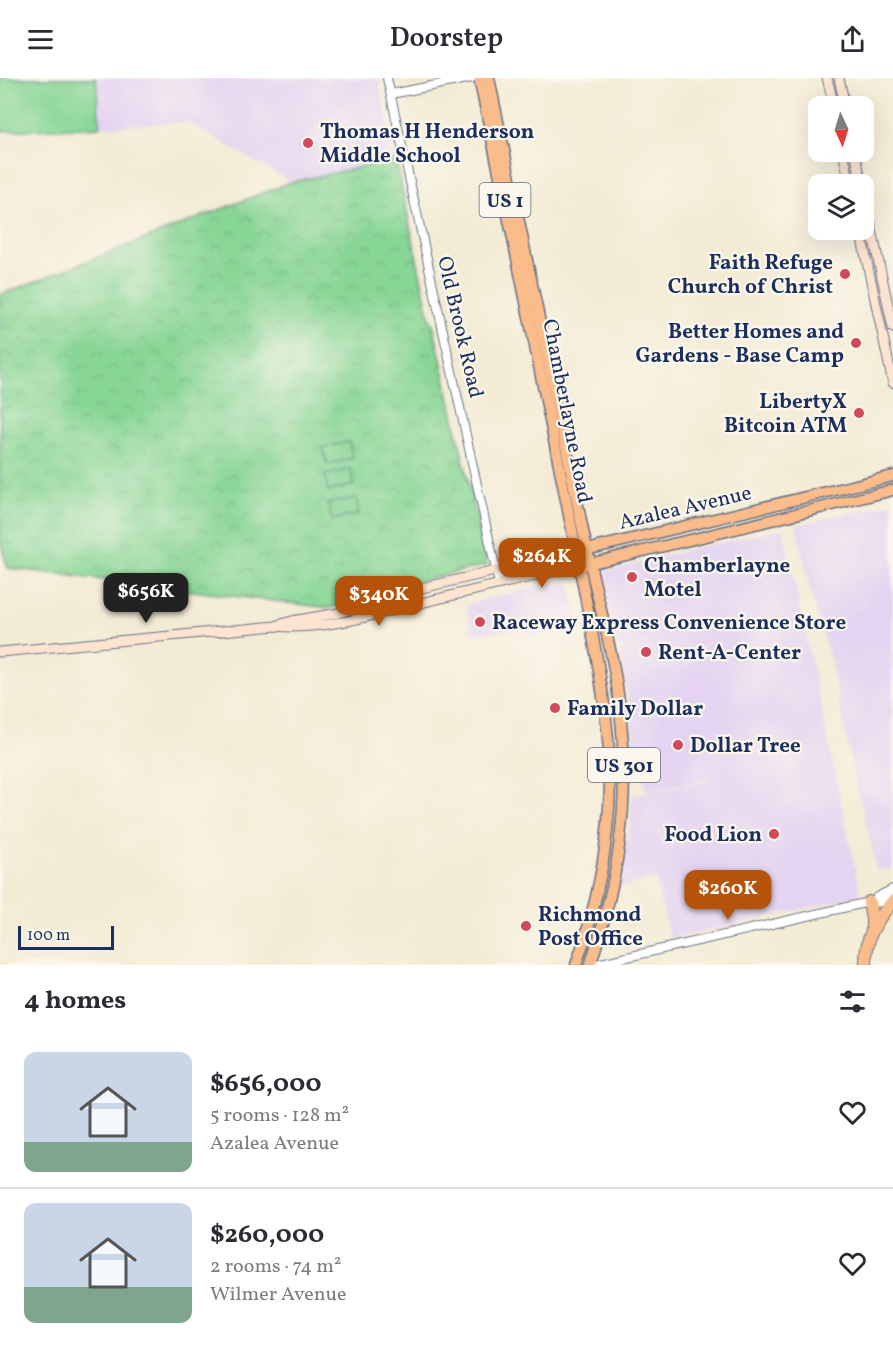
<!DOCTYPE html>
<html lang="en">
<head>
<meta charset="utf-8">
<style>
  :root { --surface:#fff; --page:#f2f2f3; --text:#2b2b33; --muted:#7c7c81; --line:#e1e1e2; --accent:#b45309 }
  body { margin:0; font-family:Vollkorn,serif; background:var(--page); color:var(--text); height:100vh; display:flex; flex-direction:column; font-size:22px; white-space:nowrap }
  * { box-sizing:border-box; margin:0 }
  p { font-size:20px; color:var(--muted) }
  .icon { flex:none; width:33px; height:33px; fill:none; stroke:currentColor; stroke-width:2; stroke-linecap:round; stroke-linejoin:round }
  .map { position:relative; height:887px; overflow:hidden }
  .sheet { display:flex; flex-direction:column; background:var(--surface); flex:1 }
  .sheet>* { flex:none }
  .needle { width:39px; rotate:176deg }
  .tools { position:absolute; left:808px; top:18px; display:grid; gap:12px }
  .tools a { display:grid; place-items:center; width:66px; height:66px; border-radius:12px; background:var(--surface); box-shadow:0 6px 24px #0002; font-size:30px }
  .scale { position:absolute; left:18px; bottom:15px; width:96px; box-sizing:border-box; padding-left:6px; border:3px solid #1b2f5e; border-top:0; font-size:16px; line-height:21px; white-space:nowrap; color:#1b2f5e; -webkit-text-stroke:4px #fbf7ec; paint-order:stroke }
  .price { position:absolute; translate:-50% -51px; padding:0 14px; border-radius:12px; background:var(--accent); color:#fff; font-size:20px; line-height:39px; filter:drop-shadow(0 2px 3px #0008) }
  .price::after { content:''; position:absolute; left:50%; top:36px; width:18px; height:14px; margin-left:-9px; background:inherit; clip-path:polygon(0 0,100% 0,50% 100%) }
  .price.active { background:#222; color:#fff }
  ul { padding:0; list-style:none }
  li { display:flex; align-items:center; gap:18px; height:150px; padding:0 24px }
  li+li { border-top:2px solid var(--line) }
  li span { display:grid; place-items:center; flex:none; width:168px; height:120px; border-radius:12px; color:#555 }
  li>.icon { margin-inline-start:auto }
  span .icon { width:72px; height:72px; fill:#fffc; stroke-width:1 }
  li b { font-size:26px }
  h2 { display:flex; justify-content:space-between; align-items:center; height:72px; padding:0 24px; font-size:26px }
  header { display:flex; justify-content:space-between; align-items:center; height:78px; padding:0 24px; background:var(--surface); font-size:27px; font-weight:600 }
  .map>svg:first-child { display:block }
  .built { fill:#e4d3f1 }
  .park { fill:url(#park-crowns); stroke:#52827a; stroke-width:1.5 }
  .pitch { fill:#88d695; stroke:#52827a; stroke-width:1.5 }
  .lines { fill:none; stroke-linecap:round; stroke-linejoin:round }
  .tertiary-casing { stroke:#677187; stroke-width:10 }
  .secondary-casing { stroke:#677187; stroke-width:11 }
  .primary-casing { stroke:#677187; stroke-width:13 }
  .motorway-casing { stroke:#677187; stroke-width:14 }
  .tertiary { stroke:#fff; stroke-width:8 }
  .secondary { stroke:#fde4d1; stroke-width:9 }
  .primary { stroke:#fabc8b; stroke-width:10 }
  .motorway { stroke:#fabc8b; stroke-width:12 }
  .poi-dot { fill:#d1495b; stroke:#fbf7ec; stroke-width:2 }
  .labels { text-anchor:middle; stroke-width:4.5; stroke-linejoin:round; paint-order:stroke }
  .shield { fill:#fbf7ec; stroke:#5e6b89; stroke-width:1.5 }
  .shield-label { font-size:20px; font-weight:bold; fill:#1b2f5e }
  .poi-label { font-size:21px; font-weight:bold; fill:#1b2f5e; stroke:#fbf7ec; text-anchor:start }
  .street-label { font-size:21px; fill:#1b2f5e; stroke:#fbf7ec }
</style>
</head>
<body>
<header><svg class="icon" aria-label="menu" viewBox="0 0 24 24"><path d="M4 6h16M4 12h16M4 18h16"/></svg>Doorstep<svg class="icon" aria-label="share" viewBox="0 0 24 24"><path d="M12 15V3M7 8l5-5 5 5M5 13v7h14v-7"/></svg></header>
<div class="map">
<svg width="893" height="887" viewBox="0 0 893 887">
  <defs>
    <pattern id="park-crowns" width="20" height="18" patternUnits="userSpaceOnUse" patternTransform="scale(1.5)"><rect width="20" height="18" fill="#88d695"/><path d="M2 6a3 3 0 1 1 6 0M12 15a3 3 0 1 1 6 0" fill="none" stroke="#75b883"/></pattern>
  </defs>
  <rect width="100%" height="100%" fill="#fbf7ec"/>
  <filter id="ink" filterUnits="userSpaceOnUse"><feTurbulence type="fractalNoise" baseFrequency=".0167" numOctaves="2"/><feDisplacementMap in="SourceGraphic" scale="12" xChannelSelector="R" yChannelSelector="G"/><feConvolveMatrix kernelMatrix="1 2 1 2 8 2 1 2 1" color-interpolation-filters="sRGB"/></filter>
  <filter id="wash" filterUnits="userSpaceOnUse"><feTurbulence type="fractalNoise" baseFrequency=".008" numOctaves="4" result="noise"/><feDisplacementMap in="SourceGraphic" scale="24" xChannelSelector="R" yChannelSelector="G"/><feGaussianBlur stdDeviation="1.35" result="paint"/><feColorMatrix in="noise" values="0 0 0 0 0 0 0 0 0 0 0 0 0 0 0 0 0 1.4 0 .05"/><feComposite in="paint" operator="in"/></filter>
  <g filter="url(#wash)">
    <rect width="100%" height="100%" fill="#f3ebd4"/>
    <!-- built -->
    <g class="built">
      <polygon points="97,0 378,0 396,82 291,104 187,44 100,49"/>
      <polygon points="893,425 893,790 877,793 862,728 857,713 832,589 809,507 796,447"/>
      <polygon points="783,450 861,818 670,861 655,801 617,810 629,750 632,718 709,702 707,698 702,702 646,714 633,660 631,636 619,573 658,563 617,571 602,495 603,494 657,481 657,479"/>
      <polygon points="565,502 569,503 579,546 566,549 548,556 530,561 525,549 472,557 466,526"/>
    </g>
    <!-- park -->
    <polygon class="park" points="396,82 430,242 433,246 487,487 398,508 330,530 8,490 0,464 0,217 291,104"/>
    <!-- pitch -->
    <g class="pitch">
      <polygon points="0,0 96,0 100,49 0,53"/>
      <polygon points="349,364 353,380 327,386 323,369"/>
      <polygon points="351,391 354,407 328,413 325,397"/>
      <polygon points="356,420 359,436 332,442 328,425"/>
    </g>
  </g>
  <g filter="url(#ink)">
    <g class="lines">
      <!-- tertiary casing -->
      <g class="tertiary-casing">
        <g id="tertiary">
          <polyline points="387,0 499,506"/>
          <polyline points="391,16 472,0"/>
          <polyline points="877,819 893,811"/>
          <polyline points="592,887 869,824 877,825 893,819"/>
        </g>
      </g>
      <!-- secondary casing -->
      <g class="secondary-casing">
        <g id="secondary">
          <polyline points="827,0 834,28"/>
          <polyline points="839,0 845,28"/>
          <polyline points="843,74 850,106"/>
          <polyline points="855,74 862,106"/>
          <polyline points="864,115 893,250"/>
          <polyline points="860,152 893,305"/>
          <polyline points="278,547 292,543 338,535 405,514 576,474"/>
          <path d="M0 574 276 548C320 553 374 537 417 526 471 513 525 500 579 488"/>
        </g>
      </g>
      <!-- primary casing -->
      <g class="primary-casing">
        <g id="primary">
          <path d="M479 0C507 129 533 258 559 387 571 448 584 509 595 570 603 615 610 659 610 705 609 768 597 828 576 887"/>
          <path d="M489 0C516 124 541 249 567 374 576 417 584 460 594 503 605 549 617 594 621 641 630 727 618 806 590 887"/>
          <polyline points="582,473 893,398"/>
          <polyline points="584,487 698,460 893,412"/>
        </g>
      </g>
      <!-- motorway casing -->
      <g class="motorway-casing">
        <g id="motorway">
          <polyline points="869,824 872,841 872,850"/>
          <path d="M866 887C865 859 875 843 893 823"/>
        </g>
      </g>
      <!-- tertiary -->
      <use href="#tertiary" class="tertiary"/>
      <!-- secondary -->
      <use href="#secondary" class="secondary"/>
      <!-- primary -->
      <use href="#primary" class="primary"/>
      <!-- motorway -->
      <use href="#motorway" class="motorway"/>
    </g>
  </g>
  <!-- markers -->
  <g class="poi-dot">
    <circle cx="308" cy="65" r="6"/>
    <circle cx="845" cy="196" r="6"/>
    <circle cx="856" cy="265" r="6"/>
    <circle cx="859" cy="335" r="6"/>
    <circle cx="632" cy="499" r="6"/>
    <circle cx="480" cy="544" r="6"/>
    <circle cx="646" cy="574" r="6"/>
    <circle cx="555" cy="630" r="6"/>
    <circle cx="678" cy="667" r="6"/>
    <circle cx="774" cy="756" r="6"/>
    <circle cx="526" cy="848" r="6"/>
  </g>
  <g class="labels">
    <!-- shield labels -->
    <g class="shield">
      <rect x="479.5" y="105" width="51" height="34" rx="4.5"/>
      <rect x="588" y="670" width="72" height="34" rx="4.5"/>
    </g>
    <g class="shield-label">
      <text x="505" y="129">US 1</text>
      <text x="624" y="694">US 301</text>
    </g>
    <!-- poi labels -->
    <g class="poi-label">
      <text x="320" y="60">Thomas H Henderson<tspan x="320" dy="24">Middle School</tspan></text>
      <text x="833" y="191" text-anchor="end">Faith Refuge<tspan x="833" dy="24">Church of Christ</tspan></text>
      <text x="844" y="260" text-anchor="end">Better Homes and<tspan x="844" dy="24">Gardens - Base Camp</tspan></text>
      <text x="847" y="330" text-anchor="end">LibertyX<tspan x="847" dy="24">Bitcoin ATM</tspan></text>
      <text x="644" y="494">Chamberlayne<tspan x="644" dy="24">Motel</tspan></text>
      <text x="492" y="551">Raceway Express Convenience Store</text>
      <text x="658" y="581">Rent-A-Center</text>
      <text x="567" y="637">Family Dollar</text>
      <text x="690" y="674">Dollar Tree</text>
      <text x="762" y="763" text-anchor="end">Food Lion</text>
      <text x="538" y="843">Richmond<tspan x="538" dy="24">Post Office</tspan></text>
    </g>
    <!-- street labels -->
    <g class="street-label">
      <text transform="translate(461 249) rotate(77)" y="7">Old Brook Road</text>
      <text transform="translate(568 333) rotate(79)" y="7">Chamberlayne Road</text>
      <text transform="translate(685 429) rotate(-13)" y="7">Azalea Avenue</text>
    </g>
  </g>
</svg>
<div class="tools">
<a><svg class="needle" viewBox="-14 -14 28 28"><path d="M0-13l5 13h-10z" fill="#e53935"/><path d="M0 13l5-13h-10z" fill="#7c7c81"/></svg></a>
<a><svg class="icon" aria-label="layers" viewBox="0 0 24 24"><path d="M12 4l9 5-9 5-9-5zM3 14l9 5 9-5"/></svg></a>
</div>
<div class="scale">100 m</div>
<b class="price" style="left:542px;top:511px">$264K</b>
<b class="price active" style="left:146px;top:546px">$656K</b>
<b class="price" style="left:379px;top:549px">$340K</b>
<b class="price" style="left:728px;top:843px">$260K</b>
</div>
<section class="sheet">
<h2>4 homes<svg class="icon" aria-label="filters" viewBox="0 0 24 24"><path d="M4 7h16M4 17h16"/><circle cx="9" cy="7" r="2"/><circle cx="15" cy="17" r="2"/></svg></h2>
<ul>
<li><span style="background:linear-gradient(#c9d6e8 75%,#7fa58c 0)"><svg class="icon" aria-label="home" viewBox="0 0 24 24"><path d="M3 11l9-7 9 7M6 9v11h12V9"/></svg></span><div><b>$656,000</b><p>5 rooms · 128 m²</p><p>Azalea Avenue</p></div><svg class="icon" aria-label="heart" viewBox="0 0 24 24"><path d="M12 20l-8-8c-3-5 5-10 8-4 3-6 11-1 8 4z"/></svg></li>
<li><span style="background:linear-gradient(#c9d6e8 70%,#7fa58c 0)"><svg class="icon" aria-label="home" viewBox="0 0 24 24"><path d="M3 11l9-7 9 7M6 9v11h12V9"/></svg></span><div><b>$260,000</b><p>2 rooms · 74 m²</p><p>Wilmer Avenue</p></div><svg class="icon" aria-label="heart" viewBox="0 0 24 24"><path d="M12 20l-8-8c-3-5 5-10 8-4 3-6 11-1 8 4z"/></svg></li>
</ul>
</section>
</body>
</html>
